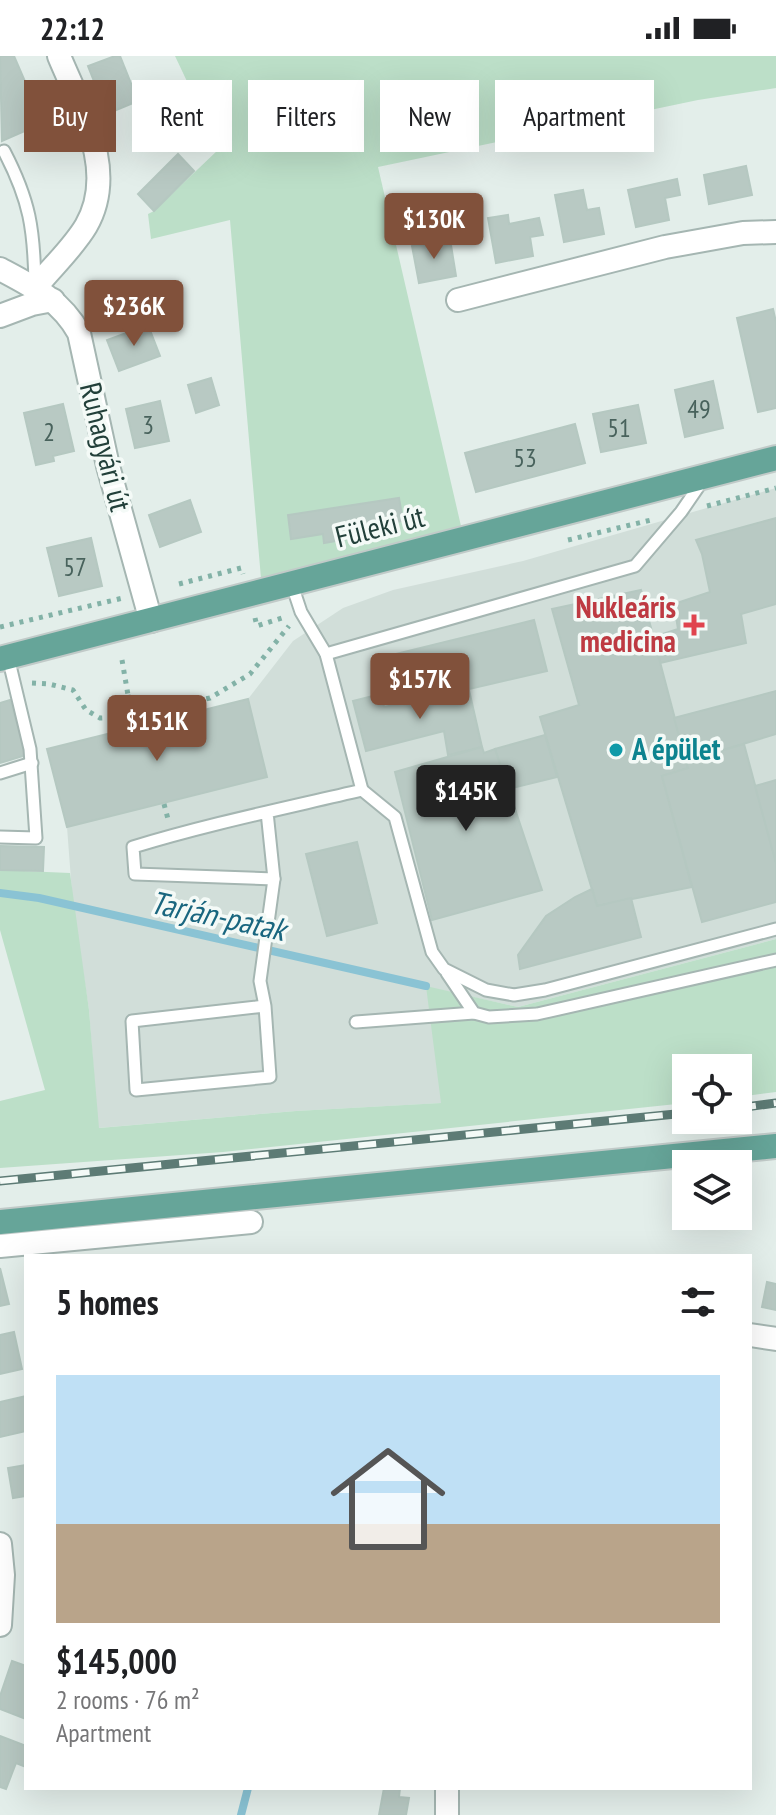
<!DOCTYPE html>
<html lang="en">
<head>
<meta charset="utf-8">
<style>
  :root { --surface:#fff; --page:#f6f6f6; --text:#202124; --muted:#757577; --accent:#81513b }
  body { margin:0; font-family:"PT Sans Narrow",sans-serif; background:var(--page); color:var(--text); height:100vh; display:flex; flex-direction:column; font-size:30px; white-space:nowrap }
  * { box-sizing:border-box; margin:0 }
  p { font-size:26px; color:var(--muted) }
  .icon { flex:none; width:44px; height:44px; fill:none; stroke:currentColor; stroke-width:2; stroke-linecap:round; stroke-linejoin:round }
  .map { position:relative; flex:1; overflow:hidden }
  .side { position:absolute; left:24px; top:1198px; width:728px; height:536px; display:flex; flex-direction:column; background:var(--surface); border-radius:0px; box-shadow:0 8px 32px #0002 }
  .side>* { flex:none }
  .guide { position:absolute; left:24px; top:24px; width:728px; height:72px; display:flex; gap:16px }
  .buttons { position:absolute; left:672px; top:998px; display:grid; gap:16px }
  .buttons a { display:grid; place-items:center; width:80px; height:80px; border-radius:0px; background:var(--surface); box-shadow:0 8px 32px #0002; font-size:40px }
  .price { position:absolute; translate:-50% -68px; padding:0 18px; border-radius:8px; background:var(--accent); color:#fff; font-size:26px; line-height:52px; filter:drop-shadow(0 2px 4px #0008) }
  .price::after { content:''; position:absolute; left:50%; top:48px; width:24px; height:18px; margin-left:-12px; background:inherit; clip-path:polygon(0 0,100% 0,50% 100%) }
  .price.selected { background:#222; color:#fff }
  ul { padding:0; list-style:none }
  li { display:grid; align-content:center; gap:16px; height:424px; padding:0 32px }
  li span { display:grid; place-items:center; height:248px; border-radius:0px; color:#555 }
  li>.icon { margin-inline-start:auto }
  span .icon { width:144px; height:144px; fill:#fffc; stroke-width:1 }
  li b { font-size:34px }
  h2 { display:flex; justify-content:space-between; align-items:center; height:96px; padding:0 32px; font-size:34px }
  .pill { padding:0 28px; border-radius:0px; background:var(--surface); box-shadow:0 8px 32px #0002; font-size:28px; line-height:72px }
  .pill.selected { background:var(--accent); color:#fff }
  .status { display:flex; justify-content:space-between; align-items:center; height:56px; padding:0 40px; background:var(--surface); direction:ltr }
  .status svg { height:22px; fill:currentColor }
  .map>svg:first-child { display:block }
  .built { fill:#d1ded9 }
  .green { fill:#bcdfc8 }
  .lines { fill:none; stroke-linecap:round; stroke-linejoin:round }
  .stream { stroke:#8ac3d4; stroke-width:8 }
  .building { fill:#b8c9c3; stroke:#b5c8c1; stroke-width:2 }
  .service-casing { stroke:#a5b6b2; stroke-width:15 }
  .minor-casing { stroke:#a5b6b2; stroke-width:26 }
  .primary-casing { stroke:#c1cac8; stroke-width:28 }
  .path { stroke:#83b2a7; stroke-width:5; stroke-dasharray:4 6; stroke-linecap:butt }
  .service { stroke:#fff; stroke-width:11 }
  .minor { stroke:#fff; stroke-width:22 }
  .primary { stroke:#66a599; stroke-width:24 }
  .rail-casing { stroke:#5d7b75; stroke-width:9 }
  .rail { stroke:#f4faf7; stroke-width:6; stroke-dasharray:18; stroke-linecap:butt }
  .path-bridge { stroke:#83b2a7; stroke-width:5; stroke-dasharray:4 6; stroke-linecap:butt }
  .health-dot { fill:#e0444e; stroke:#f4faf7; stroke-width:3 }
  .culture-dot { fill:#0f9aa8; stroke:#f4faf7; stroke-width:3 }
  .labels { text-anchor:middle; stroke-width:7; stroke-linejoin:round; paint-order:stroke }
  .number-label { font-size:26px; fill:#48625c }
  .street-label { font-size:30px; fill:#22403a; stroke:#f4faf7 }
  .health-label { font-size:30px; font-weight:bold; fill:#be3a42; stroke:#f4faf7; text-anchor:end }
  .culture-label { font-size:30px; font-weight:bold; fill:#0d838f; stroke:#f4faf7; text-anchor:start }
  .water-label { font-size:32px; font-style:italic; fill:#19667f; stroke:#f4faf7 }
</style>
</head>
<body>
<div class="status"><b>22:12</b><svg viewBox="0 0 49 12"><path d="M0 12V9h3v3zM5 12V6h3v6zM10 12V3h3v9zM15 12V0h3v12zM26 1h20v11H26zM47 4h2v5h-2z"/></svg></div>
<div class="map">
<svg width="776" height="1759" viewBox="0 0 776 1759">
  <rect width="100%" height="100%" fill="#e3eeea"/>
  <!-- built -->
  <polygon class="built" points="776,432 776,883 518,951 427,931 442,1047 296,1055 98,1072 89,954 73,850 67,771 47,693 248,643 293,585 343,552 393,534 523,505"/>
  <!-- green -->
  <g class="green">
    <polygon points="175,0 776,0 776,32 698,44 378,111 464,483 262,534 230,164 151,183 148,158 154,155 219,93"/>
    <polygon points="0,814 70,817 89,954 99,1072 296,1055 441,1047 426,930 518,951 776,883 776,1036 738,1041 738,1012 686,1012 686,1047 223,1096 0,1112 0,1045 45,1034 0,874"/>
  </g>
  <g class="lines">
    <!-- stream -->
    <g class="stream">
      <polyline points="0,837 39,842 426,930"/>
      <polyline points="241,1759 248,1732"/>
    </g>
  </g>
  <!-- building -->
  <g class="building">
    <polygon points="0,0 14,0 43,67 2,85"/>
    <polygon points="115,0 120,0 138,45 107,58 88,10"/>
    <polygon points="178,98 194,115 154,155 138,138"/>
    <polygon points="746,110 752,139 709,148 704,119"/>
    <polygon points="677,123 680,139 665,142 669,164 636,171 628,134"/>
    <polygon points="583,134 587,154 599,152 604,178 564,186 555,139"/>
    <polygon points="508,159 509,168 539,162 543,179 530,181 533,200 496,207 488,162"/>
    <polygon points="450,183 456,220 419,227 412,190"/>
    <polygon points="773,253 776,266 776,352 758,356 737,262"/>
    <polygon points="148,269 160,300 119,315 107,284"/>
    <polygon points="211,322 219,349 196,357 188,329"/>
    <polygon points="713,325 723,372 685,381 675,334"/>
    <polygon points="160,345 169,385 135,392 126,353"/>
    <polygon points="63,348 74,395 53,400 54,405 36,409 24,357"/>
    <polygon points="638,349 646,387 601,396 593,358"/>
    <polygon points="575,368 585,407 476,436 465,397"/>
    <polygon points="399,442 403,465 364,471 365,480 324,487 323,478 291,483 288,459"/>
    <polygon points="190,444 201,476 160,491 149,459"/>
    <polygon points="776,462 776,548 741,558 746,587 660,607 654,581 678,573 674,548 710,536 702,498 696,484"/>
    <polygon points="91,482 102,530 59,540 47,492"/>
    <polygon points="641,534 688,712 662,720 692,831 597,850 540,661 579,649 552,553"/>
    <polygon points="534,564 547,615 409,647 396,598"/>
    <polygon points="469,634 482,691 448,699 444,675 366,695 353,645 381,638 384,651"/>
    <polygon points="776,635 776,678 686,705 674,662"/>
    <polygon points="248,643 267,721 67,771 47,693"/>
    <polygon points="10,644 26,699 0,707 0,647"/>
    <polygon points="545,679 557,721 508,733 495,693"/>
    <polygon points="744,688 776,807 776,846 702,866 662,720 688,712 686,705"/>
    <polygon points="482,691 484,697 495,693 542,834 432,864 395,716"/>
    <polygon points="776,724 776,807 755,730"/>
    <polygon points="357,786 377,867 327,880 306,798"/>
    <polygon points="0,790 44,791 43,815 0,814"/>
    <polygon points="592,833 597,850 631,842 641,881 520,913 518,899 546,860 575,841"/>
    <polygon points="0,1212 9,1248 0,1250"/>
    <polygon points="767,1226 776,1228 776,1254 762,1251"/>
    <polygon points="14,1276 22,1313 0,1318 0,1279"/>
    <polygon points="26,1340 26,1375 0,1381 0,1346"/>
    <polygon points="26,1409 26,1440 13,1442 8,1412"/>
    <polygon points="12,1605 26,1610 26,1663 0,1653 0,1640"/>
    <polygon points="0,1680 26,1690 26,1711 16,1707 6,1733 0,1731"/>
    <polygon points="384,1732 400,1732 399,1741 409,1742 406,1759 379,1759"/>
  </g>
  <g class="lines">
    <!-- service casing -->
    <g class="service-casing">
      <g id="service">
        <path d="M4 95C30 145 34 173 35 229"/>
        <polyline points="326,598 635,510 681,456 703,424"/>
        <polyline points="0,717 32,707"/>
        <polyline points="362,734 395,761 432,896 444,913 486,934 514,939 545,934 776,873"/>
        <path d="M267 756 274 823 135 818 133 791C208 768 286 752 362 734L326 598 301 556 291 526"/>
        <polyline points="0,781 36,782 30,693 8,601"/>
        <polyline points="447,917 474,957 489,961 537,958 776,904"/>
        <polyline points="265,950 270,1021 136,1034 132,965 265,950 260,925 274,823"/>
        <polyline points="356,966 474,957"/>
      </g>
    </g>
    <!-- minor casing -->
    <g class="minor-casing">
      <g id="minor">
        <path d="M0 213C32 230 61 244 79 277L108 410 151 565"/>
        <path d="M35 232C51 212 73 192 86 170 118 115 81 53 59 0"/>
        <polyline points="458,244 665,191 743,177 776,176"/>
        <polyline points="0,260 32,248 53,244"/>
        <polyline points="0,1190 251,1166"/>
        <polyline points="750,1279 776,1283"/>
        <polyline points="0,1488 3,1519 0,1569"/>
        <polyline points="447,1759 447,1732"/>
      </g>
    </g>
    <!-- primary casing -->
    <g class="primary-casing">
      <g id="primary">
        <polyline points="0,603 776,402"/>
        <polyline points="0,1166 776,1090"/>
      </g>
    </g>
    <!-- path -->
    <g class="path">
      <polyline points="707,450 776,432"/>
      <polyline points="568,484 651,464"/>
      <polyline points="179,528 241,512 243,518"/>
      <polyline points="255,562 257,570 285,561"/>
      <polyline points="0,571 123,542"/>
      <polyline points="122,604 128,639"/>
      <polyline points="32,627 49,628 73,634 86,654 100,662 122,661 210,642 250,618 289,570"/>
      <polyline points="164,748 168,763"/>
    </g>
    <!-- service -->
    <use href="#service" class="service"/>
    <!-- minor -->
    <use href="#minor" class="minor"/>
    <!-- primary -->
    <use href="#primary" class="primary"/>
    <!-- rail casing -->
    <g class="rail-casing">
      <g id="rail">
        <polyline points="738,1052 776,1047"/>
        <polyline points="0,1125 686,1057"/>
      </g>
    </g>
    <!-- rail -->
    <use href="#rail" class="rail"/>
    <!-- path-bridge -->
    <polyline class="path-bridge" points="128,639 136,671"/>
  </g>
  <!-- markers -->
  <path class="health-dot" d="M690 557h8v8h8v8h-8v8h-8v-8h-8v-8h8z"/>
  <circle class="culture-dot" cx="616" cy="694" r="8"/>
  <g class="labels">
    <!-- number labels -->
    <g class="number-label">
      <text x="699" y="362">49</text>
      <text x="148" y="378">3</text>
      <text x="619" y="381">51</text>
      <text x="49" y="385">2</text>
      <text x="525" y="411">53</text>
      <text x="75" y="520">57</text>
    </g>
    <!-- street labels -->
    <g class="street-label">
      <text transform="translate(105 391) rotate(76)" y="10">Ruhagyári út</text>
      <text transform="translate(380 471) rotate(-14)" y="10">Füleki út</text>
    </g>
    <!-- health labels -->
    <g class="health-label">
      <text x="676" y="562">Nukleáris<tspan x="676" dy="34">medicina</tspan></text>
    </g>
    <!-- culture labels -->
    <g class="culture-label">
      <text x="632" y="704">A épület</text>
    </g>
    <!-- water labels -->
    <g class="water-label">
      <text transform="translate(218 860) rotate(12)" y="11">Tarján-patak</text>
    </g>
  </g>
</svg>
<div class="buttons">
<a><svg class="icon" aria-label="locate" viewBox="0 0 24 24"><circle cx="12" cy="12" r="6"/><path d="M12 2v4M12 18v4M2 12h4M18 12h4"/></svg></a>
<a><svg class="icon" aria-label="layers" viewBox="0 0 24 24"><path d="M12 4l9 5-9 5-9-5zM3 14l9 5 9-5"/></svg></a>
</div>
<b class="price" style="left:434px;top:205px">$130K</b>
<b class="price" style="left:134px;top:292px">$236K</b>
<b class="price" style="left:420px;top:665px">$157K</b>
<b class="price" style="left:157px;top:707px">$151K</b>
<b class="price selected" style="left:466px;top:777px">$145K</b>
<div class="guide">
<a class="pill selected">Buy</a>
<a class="pill">Rent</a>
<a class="pill">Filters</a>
<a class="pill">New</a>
<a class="pill">Apartment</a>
</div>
<section class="side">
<h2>5 homes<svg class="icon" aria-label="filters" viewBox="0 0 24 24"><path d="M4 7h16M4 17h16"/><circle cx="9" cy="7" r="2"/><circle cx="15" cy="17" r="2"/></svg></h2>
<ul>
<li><span style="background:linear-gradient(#bfe0f5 60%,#b9a48a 0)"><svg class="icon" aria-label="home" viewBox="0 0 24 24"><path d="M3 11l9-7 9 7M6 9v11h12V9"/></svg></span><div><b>$145,000</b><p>2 rooms · 76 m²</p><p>Apartment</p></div></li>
</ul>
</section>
</div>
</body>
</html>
